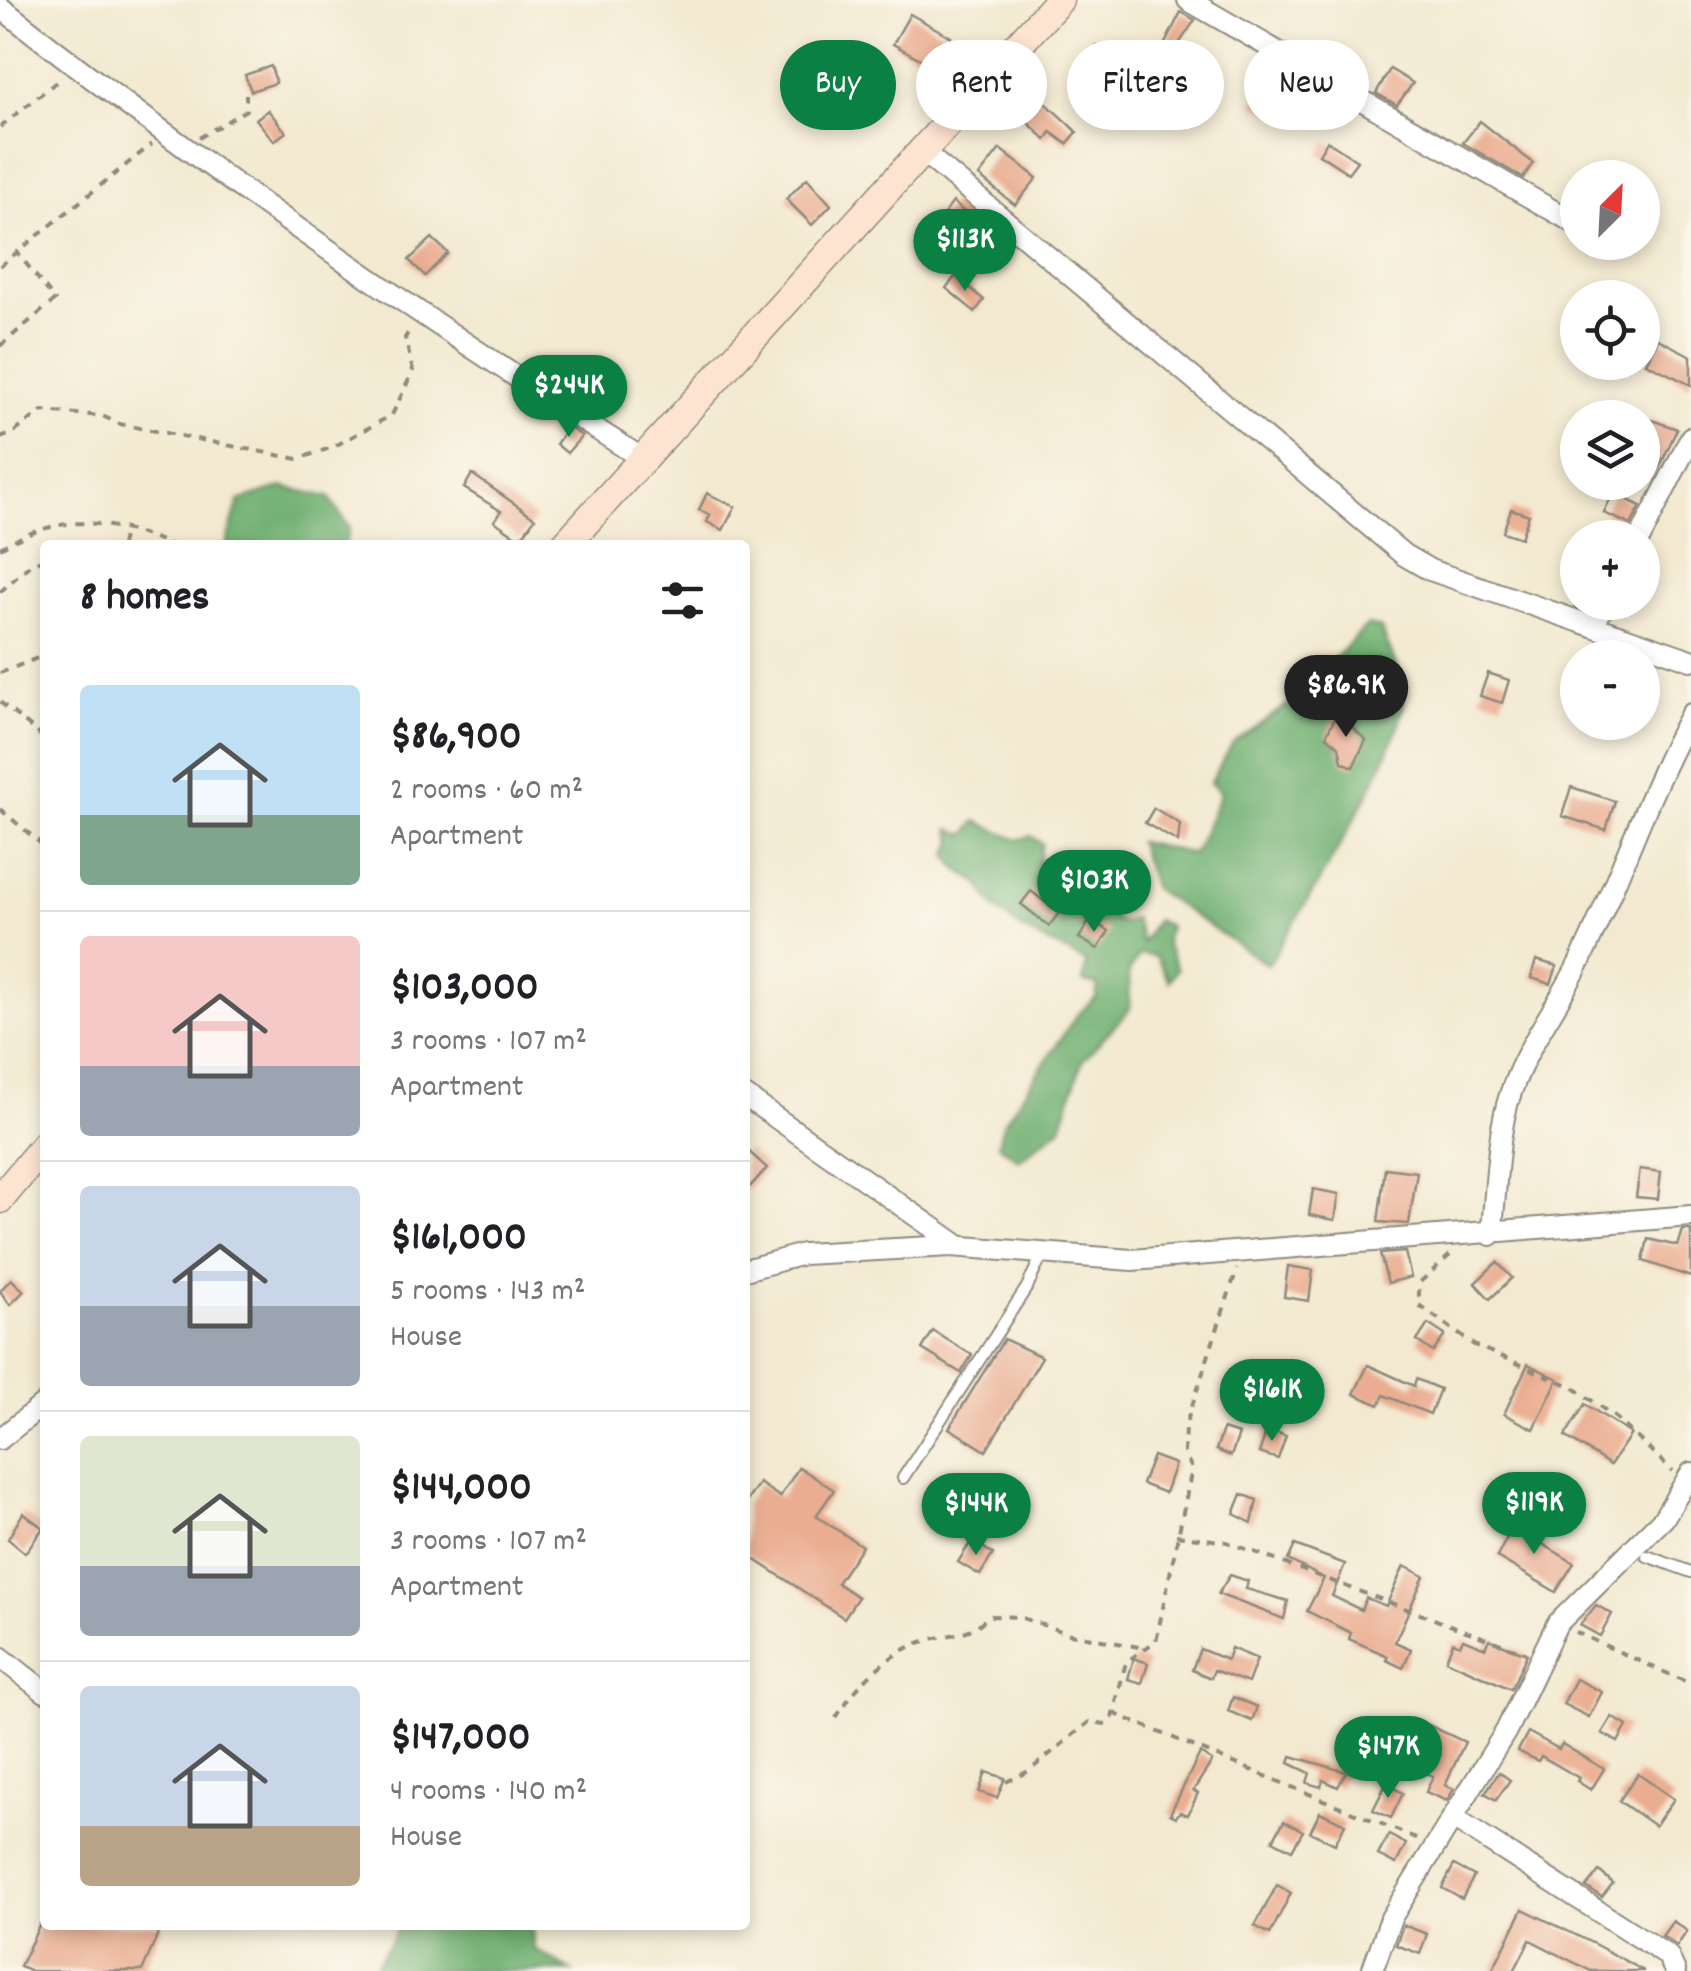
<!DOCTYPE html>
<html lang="en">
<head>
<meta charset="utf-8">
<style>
  :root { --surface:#fff; --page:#f6f6f6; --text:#202124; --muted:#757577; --line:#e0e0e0; --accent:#0b8043 }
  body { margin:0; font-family:Dekko,sans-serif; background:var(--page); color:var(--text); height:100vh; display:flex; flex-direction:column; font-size:38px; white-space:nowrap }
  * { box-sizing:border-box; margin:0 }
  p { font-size:32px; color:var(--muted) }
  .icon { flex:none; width:55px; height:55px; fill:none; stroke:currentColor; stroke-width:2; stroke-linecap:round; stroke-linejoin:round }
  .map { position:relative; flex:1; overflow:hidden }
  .details { position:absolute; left:40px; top:540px; width:710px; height:1390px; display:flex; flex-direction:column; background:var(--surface); border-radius:10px; box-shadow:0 5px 15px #0003 }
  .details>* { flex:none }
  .banner { position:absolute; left:780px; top:40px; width:760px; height:90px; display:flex; gap:20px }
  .needle { width:65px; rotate:24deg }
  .buttons { position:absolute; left:1560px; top:160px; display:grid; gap:20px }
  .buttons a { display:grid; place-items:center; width:100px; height:100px; border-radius:50%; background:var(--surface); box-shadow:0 5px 15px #0003; font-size:50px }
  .price { position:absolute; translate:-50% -85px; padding:0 22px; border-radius:35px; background:var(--accent); color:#fff; font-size:32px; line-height:65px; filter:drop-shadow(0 2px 5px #0008) }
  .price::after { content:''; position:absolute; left:50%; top:60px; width:30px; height:22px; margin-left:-15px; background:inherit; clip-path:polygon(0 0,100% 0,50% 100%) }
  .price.current { background:#222; color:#fff }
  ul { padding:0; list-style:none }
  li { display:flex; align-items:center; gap:30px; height:250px; padding:0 40px }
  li+li { border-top:2px solid var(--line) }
  li span { display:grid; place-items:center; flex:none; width:280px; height:200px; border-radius:10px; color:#555 }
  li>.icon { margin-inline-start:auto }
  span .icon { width:120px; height:120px; fill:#fffc; stroke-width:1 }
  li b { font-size:42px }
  h2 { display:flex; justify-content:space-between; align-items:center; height:120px; padding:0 40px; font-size:42px }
  .pill { padding:0 35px; border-radius:45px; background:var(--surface); box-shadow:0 5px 15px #0003; font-size:35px; line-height:90px }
  .pill.current { background:var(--accent); color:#fff }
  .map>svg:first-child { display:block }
  .forest { fill:#71b072; stroke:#4e6e4e; stroke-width:2.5 }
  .building { fill:#eaad91 }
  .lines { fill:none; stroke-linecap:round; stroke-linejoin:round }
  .lane-casing { stroke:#8f8a7e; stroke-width:14 }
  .street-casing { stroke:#8f8a7e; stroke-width:24 }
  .secondary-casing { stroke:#8f8a7e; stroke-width:31 }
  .path { stroke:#8f8a7e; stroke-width:4; stroke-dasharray:8 8; stroke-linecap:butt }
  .lane { stroke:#fff; stroke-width:10 }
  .street { stroke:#fff; stroke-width:20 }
  .secondary { stroke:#fde4d0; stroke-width:28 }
</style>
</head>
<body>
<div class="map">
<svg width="1691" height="1971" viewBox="0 0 1691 1971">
  <rect width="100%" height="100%" fill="#fbf7ec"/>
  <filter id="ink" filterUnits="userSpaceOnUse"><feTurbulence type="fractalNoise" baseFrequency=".01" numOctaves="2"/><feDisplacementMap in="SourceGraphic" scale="20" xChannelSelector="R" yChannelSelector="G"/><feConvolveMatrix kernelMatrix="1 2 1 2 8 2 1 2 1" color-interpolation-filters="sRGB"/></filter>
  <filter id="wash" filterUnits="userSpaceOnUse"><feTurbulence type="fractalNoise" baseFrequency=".0048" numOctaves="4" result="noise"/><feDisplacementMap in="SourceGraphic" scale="40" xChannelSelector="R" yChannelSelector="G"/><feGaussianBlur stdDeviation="2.25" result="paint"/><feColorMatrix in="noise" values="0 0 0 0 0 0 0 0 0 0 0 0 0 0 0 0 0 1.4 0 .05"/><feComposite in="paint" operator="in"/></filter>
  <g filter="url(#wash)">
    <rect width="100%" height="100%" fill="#f3e9d0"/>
    <!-- forest -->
    <g class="forest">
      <polygon points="283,487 329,497 349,528 345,545 226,545 239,501"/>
      <path d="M1368 625 1381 629C1388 648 1403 675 1404 695 1406 746 1298 916 1268 965L1154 889 1138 842 1194 854 1221 792 1210 783 1233 743 1290 703Z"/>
      <path d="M976 821 1017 840 1031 836 1042 844 1038 863 1061 854 1068 858C1070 898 1077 895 1111 912L1112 919 1123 923 1134 918 1142 943 1156 920 1169 926 1165 941 1177 969 1169 981 1156 957 1140 954 1129 971 1130 1009 1082 1061 1061 1127 1019 1160 998 1144 1003 1124 1076 1016 1096 998 1098 985 1083 982 1086 962 1023 930 996 909 978 883 957 869 948 855 954 842 950 829 966 835Z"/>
      <polygon points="400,1925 523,1925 532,1930 534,1949 572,1971 372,1971"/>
    </g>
    <g id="blocks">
      <!-- building -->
      <g class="building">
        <polygon points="1181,12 1195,20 1164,66 1156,61"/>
        <polygon points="910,14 951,37 935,67 893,44"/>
        <polygon points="1096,45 1125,65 1113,83 1084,63"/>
        <polygon points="271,66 276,83 251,91 245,75"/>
        <polygon points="1153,66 1172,75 1164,91 1145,81"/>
        <polygon points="1390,69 1413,83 1397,105 1376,93"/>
        <polygon points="1283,74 1325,97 1310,123 1286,109 1281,118 1253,104 1265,82 1276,87"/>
        <polygon points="1037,95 1077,132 1067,144 1051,132 1046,140 1019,114"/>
        <polygon points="268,110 286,132 274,141 256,119"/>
        <polygon points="1480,121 1533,163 1523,178 1463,143"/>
        <polygon points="1327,141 1357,161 1348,173 1319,154"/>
        <polygon points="1000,149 1037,178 1015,205 979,176"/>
        <polygon points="807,178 831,205 812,225 786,199"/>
        <polygon points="953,202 988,233 967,256 935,226"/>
        <polygon points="432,238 448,253 425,276 409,260"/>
        <polygon points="956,276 984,300 975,312 946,288"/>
        <polygon points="1658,339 1691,356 1691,385 1646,363"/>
        <polygon points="1652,420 1677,429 1654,479 1642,475 1647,451 1642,448"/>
        <polygon points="568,427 582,436 567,453 556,444"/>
        <polygon points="472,474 535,518 520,539 494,521 501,511 464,488"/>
        <polygon points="707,493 735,507 723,530 707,522 710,515 699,510"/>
        <polygon points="1613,493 1641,506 1631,525 1604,513"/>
        <polygon points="1511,509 1529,515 1521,538 1503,532"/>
        <polygon points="1488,673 1509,680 1502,703 1480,696"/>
        <polygon points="1337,713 1366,740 1353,767 1342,762 1339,747 1326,736"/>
        <polygon points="1571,787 1615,801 1606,830 1562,816"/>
        <polygon points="1154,808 1180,824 1178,842 1145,823"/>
        <polygon points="1031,891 1059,913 1049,926 1021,904"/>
        <polygon points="1090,920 1109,931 1098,949 1079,938"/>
        <polygon points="1536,960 1557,966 1551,984 1531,978"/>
        <polygon points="745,1148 767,1168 745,1192"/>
        <polygon points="1385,1168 1417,1172 1409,1224 1378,1222"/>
        <polygon points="1640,1169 1661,1172 1658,1199 1636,1197"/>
        <polygon points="1313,1189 1339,1194 1335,1220 1309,1215"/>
        <polygon points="1683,1230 1691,1230 1691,1277 1643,1261 1648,1239 1678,1246"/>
        <polygon points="1405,1252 1411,1277 1388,1283 1380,1254"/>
        <polygon points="1497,1262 1512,1278 1490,1299 1475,1283"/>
        <polygon points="1288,1266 1313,1270 1309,1301 1284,1297"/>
        <polygon points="11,1279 24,1291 10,1305 0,1291"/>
        <polygon points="1428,1324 1445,1335 1433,1352 1417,1341"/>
        <polygon points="933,1331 972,1355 961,1373 922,1349"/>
        <polygon points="1004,1339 1042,1357 986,1451 949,1428"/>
        <polygon points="1528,1364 1558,1379 1534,1429 1504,1414"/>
        <polygon points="1368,1365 1414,1386 1416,1379 1440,1389 1430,1414 1384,1395 1379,1405 1354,1394"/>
        <polygon points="1585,1404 1631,1434 1610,1465 1565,1436"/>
        <polygon points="1223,1429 1239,1434 1231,1456 1216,1450"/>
        <polygon points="1267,1429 1286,1436 1278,1459 1259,1453"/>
        <polygon points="1153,1456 1175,1464 1165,1493 1142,1484"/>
        <polygon points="799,1467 834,1490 816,1516 862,1546 837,1583 858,1597 844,1618 745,1553 745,1504 759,1483 780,1497"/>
        <polygon points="1242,1494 1257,1500 1252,1523 1234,1514"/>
        <polygon points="23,1513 43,1528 25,1553 8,1539"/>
        <polygon points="1516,1520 1535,1530 1531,1537 1574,1563 1556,1592 1497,1557"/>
        <polygon points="972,1540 993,1554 980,1575 958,1562"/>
        <polygon points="1295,1545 1345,1564 1332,1596 1361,1610 1366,1598 1386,1606 1404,1566 1424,1576 1395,1642 1411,1649 1403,1668 1386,1660 1388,1656 1349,1639 1351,1633 1307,1611 1324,1578 1288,1560"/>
        <polygon points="1230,1575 1248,1581 1246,1589 1288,1601 1284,1619 1218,1594"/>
        <polygon points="1596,1605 1612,1614 1600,1636 1580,1625"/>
        <polygon points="1463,1639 1485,1648 1489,1639 1527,1654 1511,1689 1446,1660 1453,1642 1460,1645"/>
        <polygon points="1231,1648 1257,1659 1248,1683 1214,1670 1211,1678 1192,1670 1200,1649 1227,1660"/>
        <polygon points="1134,1658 1148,1663 1142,1683 1128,1679"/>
        <polygon points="1576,1679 1602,1692 1589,1717 1563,1704"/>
        <polygon points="1233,1697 1257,1707 1252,1721 1228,1711"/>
        <polygon points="1612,1717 1627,1726 1618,1742 1602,1733"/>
        <polygon points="1418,1720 1465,1742 1445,1785 1454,1789 1447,1801 1426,1792 1433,1776 1399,1761"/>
        <polygon points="1528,1732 1559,1749 1562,1744 1604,1769 1591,1790 1577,1781 1579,1778 1541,1756 1538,1761 1518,1751"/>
        <polygon points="1200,1753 1212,1761 1193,1791 1198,1793 1188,1815 1180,1812 1176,1817 1170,1814"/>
        <polygon points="1291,1756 1326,1766 1346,1772 1338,1787 1323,1780 1321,1787 1307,1783 1310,1773 1289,1763"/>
        <polygon points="986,1772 1005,1778 997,1798 979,1792"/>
        <polygon points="1499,1772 1510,1780 1496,1800 1485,1793"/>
        <polygon points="1638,1774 1674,1799 1655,1826 1619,1801"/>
        <polygon points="1386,1784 1403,1793 1391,1818 1373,1810"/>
        <polygon points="1320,1812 1345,1824 1335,1844 1310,1832"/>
        <polygon points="1284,1821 1303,1831 1292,1850 1273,1840"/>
        <polygon points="1389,1835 1406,1844 1396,1864 1378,1855"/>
        <polygon points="1454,1865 1474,1876 1462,1899 1442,1888"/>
        <polygon points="1599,1871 1613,1883 1602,1897 1586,1887"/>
        <polygon points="1277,1885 1291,1893 1270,1934 1255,1926"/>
        <polygon points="1523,1909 1598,1946 1644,1971 1591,1971 1530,1940 1514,1971 1492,1971"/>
        <polygon points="42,1920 45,1925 162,1925 142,1971 31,1971 20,1966"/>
        <polygon points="1673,1921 1687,1931 1677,1946 1662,1936"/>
        <polygon points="1403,1925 1427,1934 1420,1954 1396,1945"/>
      </g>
    </g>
  </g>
  <g filter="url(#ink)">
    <use href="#blocks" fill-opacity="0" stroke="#8f8a7e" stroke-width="2.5"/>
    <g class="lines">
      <!-- lane casing -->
      <g class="lane-casing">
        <g id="lane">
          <polyline points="903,1478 1027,1287 1043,1253"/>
          <polyline points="1647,1556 1691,1572"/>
        </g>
      </g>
      <!-- street casing -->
      <g class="street-casing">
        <g id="street">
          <polyline points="1188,0 1578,225"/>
          <path d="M0 7C206 170 422 318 643 459"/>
          <polyline points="922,151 1404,555 1430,570 1691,660"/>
          <polyline points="1640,538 1691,437"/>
          <polyline points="1593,625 1606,602"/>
          <polyline points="745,1096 959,1246"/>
          <path d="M1491 1235C1497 1190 1496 1135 1511 1092 1528 1042 1560 1004 1582 957 1621 876 1648 792 1691 714"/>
          <polyline points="745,1270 803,1254 951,1246 1132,1260 1691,1216"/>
          <polyline points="0,1439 45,1403"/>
          <polyline points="0,1657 45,1692"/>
          <polyline points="1453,1818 1668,1956 1675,1971"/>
          <polyline points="1372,1971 1391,1918 1506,1731 1557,1624 1663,1519 1691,1473"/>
        </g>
      </g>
      <!-- secondary casing -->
      <g class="secondary-casing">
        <g id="secondary">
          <polyline points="565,545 1059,0"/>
          <polyline points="0,1199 45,1145"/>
        </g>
      </g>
      <!-- path -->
      <g class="path">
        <polyline points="0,127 60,79"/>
        <polyline points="199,138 246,110 246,94"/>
        <polyline points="0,266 152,144"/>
        <polyline points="0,346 55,300 17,252"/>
        <polyline points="0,438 12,434 42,411 102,416 120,424 298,459 333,447 392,415 413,371 405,338 410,329"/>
        <polyline points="121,545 125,527"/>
        <path d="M0 548C66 511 105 520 173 545"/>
        <polyline points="0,592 32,563 45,559"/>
        <polyline points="0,673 45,655"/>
        <polyline points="0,702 45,739"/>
        <polyline points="0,809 45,847"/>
        <polyline points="1450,1255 1419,1283 1419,1305 1474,1345 1573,1387 1616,1418 1673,1471"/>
        <polyline points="1176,1535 1227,1542 1525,1653"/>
        <polyline points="1575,1632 1691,1684"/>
        <polyline points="1113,1713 1418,1839"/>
        <path d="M836 1718C857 1683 891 1649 932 1639 956 1633 971 1635 988 1616L1019 1617 1070 1634 1144 1648"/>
        <polyline points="1006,1782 1029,1771 1089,1722 1106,1724 1112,1718 1126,1662 1156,1641 1192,1469 1184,1452 1185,1427 1237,1269"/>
      </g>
      <!-- lane -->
      <use href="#lane" class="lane"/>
      <!-- street -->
      <use href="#street" class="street"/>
      <!-- secondary -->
      <use href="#secondary" class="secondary"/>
    </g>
  </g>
</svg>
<div class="buttons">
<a><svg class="needle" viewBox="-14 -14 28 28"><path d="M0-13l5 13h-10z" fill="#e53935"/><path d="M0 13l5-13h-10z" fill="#757577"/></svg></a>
<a><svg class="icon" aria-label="locate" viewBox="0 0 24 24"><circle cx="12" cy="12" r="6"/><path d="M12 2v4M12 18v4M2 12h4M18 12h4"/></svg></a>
<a><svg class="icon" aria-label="layers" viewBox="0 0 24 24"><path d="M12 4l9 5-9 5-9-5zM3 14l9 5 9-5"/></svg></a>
<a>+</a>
<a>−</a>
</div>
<b class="price" style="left:965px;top:294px">$113K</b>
<b class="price" style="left:569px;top:440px">$244K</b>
<b class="price current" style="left:1346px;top:740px">$86.9K</b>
<b class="price" style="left:1094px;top:935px">$103K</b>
<b class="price" style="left:1272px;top:1444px">$161K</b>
<b class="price" style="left:1534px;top:1557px">$119K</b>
<b class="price" style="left:976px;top:1558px">$144K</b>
<b class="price" style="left:1388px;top:1801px">$147K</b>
<div class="banner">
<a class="pill current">Buy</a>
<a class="pill">Rent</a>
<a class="pill">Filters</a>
<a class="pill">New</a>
</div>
<section class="details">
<h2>8 homes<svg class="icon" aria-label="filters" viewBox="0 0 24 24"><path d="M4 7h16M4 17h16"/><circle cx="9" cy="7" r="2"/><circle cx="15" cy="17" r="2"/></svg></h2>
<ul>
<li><span style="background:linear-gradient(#bfe0f5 65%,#7fa58c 0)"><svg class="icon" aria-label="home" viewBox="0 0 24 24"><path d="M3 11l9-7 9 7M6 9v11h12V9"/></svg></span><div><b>$86,900</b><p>2 rooms · 60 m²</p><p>Apartment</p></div></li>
<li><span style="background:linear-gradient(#f6c9c9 65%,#9aa5b1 0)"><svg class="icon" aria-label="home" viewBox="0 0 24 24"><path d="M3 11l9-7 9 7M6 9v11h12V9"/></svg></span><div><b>$103,000</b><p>3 rooms · 107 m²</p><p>Apartment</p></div></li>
<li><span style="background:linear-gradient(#c9d6e8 60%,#9aa5b1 0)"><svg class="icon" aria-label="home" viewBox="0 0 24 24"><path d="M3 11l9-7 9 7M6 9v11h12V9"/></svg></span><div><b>$161,000</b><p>5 rooms · 143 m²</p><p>House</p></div></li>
<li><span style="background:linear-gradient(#dfe7d0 65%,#9aa5b1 0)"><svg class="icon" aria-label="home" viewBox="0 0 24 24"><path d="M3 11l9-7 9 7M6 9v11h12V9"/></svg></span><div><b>$144,000</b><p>3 rooms · 107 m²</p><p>Apartment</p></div></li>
<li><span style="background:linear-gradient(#c9d6e8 70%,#b9a48a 0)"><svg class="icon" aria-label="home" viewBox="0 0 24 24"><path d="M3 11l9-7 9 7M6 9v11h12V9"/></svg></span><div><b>$147,000</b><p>4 rooms · 140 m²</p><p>House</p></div></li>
</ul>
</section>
</div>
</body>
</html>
